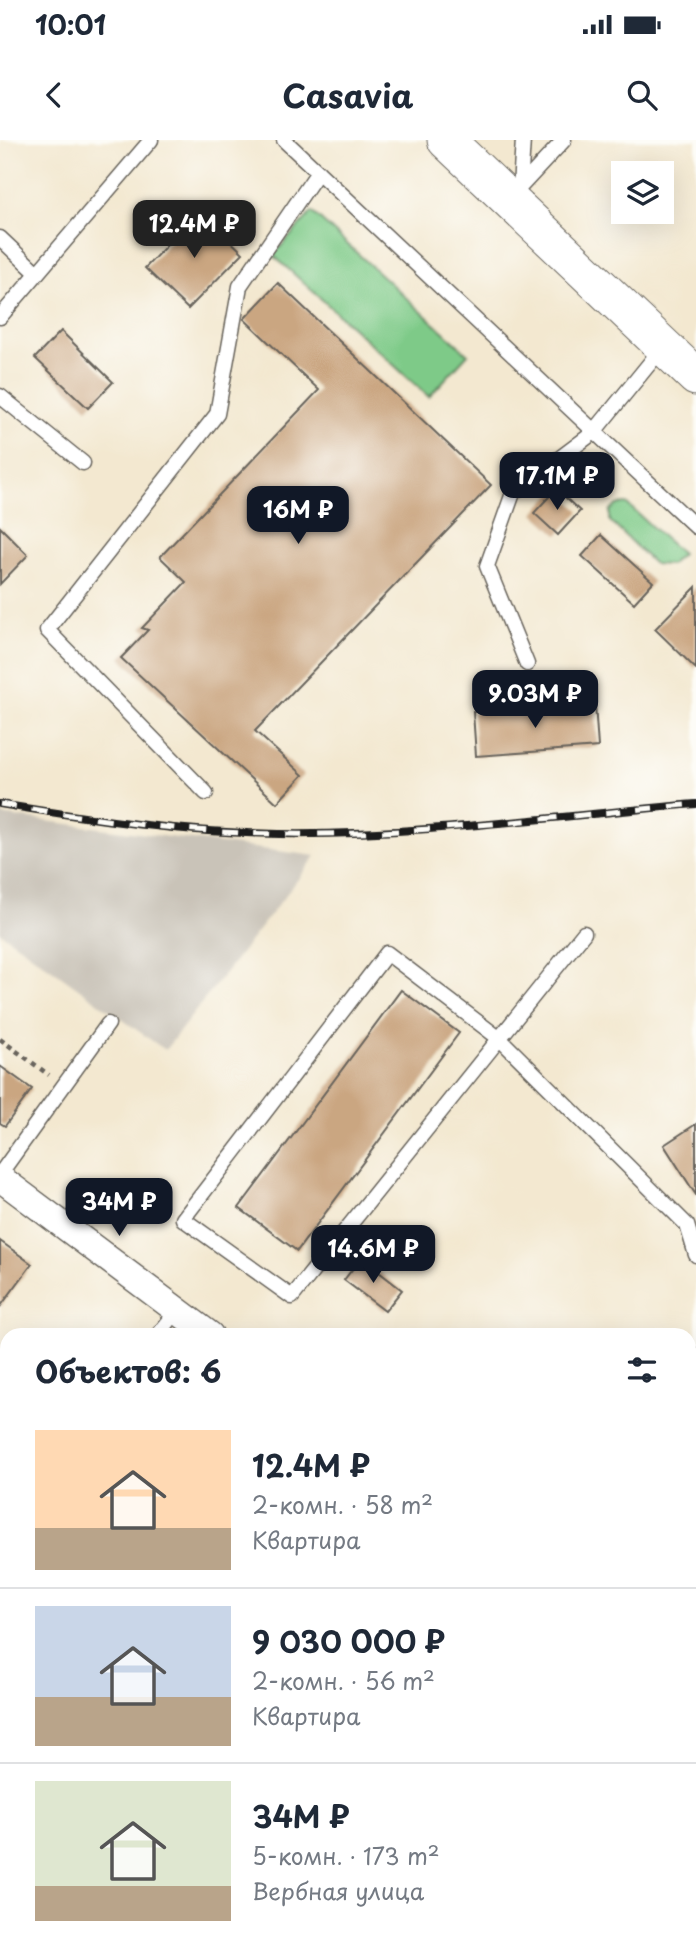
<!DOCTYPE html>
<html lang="ru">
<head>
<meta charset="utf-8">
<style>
  :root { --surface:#fff; --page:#f6f6f7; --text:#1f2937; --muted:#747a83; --line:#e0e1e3; --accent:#111827 }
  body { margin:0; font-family:"Playpen Sans",sans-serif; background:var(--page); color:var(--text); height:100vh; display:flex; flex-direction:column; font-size:26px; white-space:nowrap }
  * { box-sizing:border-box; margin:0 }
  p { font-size:23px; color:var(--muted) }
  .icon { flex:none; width:38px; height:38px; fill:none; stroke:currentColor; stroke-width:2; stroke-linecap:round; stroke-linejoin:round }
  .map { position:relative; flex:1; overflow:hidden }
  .drawer { position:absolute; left:0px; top:1188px; width:696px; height:625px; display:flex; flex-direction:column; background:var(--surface); border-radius:21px 21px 0 0; box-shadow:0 7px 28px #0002 }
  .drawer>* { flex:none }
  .tools { position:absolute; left:611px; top:21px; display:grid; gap:14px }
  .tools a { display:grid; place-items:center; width:63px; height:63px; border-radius:0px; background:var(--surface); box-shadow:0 7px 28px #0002; font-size:35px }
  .price { position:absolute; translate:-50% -60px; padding:0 16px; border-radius:14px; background:var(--accent); color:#fff; font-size:23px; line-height:46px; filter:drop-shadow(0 2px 4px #0008) }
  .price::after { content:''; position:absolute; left:50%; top:42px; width:21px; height:16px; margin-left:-10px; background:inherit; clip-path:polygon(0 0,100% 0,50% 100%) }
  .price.on { background:#222; color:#fff }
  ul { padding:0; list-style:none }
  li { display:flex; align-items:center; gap:21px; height:175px; padding:0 35px }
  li+li { border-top:2px solid var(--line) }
  li span { display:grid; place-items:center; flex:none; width:196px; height:140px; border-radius:0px; color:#555 }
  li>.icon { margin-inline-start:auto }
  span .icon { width:84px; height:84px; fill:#fffc; stroke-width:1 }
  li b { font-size:30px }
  h2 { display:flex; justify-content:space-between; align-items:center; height:84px; padding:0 35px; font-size:30px }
  .status { display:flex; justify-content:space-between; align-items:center; height:49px; padding:0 35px; background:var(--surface); direction:ltr }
  .status svg { height:19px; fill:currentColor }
  header { display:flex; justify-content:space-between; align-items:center; height:91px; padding:0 35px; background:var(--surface); font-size:32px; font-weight:700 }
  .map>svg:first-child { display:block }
  .industrial { fill:#c9c3b8 }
  .green { fill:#7eca88; stroke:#4d7352; stroke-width:2 }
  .forest { fill:#66ae74; stroke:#416548; stroke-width:2 }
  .building { fill:#caa681 }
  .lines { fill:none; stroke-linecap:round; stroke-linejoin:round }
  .service-casing { stroke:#67635b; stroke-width:17 }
  .minor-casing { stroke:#67635b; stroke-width:29 }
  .secondary-casing { stroke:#67635b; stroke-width:39 }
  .path { stroke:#67635b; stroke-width:4.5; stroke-dasharray:5 5; stroke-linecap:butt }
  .service { stroke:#fff; stroke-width:14 }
  .minor { stroke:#fff; stroke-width:26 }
  .secondary { stroke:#fff; stroke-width:37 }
  .rail-casing { stroke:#1c1c1c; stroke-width:8 }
  .rail { stroke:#fdfcf7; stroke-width:5; stroke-dasharray:16; stroke-linecap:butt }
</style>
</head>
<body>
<div class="status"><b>10:01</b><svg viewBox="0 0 49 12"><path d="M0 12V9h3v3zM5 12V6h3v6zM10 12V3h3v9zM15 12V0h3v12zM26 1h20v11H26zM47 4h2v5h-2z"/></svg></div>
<header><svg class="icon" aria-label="back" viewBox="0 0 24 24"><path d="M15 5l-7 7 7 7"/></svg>Casavia<svg class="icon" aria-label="search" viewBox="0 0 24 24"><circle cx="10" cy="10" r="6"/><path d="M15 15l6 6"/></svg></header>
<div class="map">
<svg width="696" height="1812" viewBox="0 0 696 1812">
  <rect width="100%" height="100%" fill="#fdfcf7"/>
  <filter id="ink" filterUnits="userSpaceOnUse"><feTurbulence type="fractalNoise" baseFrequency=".0143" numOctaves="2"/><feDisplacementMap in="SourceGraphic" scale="14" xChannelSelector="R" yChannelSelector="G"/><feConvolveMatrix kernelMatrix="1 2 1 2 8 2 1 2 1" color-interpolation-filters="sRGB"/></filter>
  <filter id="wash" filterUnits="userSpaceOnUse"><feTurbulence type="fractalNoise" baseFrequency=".00686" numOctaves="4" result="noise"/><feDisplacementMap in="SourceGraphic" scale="28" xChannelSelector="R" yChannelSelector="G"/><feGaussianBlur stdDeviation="1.57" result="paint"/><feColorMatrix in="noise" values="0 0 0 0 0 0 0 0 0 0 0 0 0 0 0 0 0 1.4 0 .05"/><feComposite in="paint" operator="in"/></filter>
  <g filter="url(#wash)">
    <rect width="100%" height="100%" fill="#f3e8d0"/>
    <!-- industrial -->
    <polygon class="industrial" points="0,675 316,716 165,910 0,792"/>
    <!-- green -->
    <g class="green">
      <polygon points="312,72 468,214 429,257 273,115"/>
      <polygon points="627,364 682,414 670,425 654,424 610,381 610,371 617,365"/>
      <polygon points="696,1358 696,1412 690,1413 690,1359"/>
    </g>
    <!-- forest -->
    <g class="forest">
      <polygon points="696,1419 696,1812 191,1812 176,1809 141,1812 132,1806 690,1806 690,1420"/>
      <polygon points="7,1519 7,1806 115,1806 103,1812 0,1812 0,1521"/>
    </g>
    <g id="blocks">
      <!-- building -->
      <g class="building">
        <polygon points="199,71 243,113 188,169 145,128"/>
        <polygon points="278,143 491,345 255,591 303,635 277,663 121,518 148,490 142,488 186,442 160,417 319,250 244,179"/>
        <polygon points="61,191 113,242 88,268 35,218"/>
        <polygon points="556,349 580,371 558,395 534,373"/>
        <polygon points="0,387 28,415 0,444"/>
        <polygon points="601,395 653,442 634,463 582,416"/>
        <polygon points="696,447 696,529 655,489"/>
        <polygon points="595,564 598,607 476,616 473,572"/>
        <polygon points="401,850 459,893 297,1111 239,1068"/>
        <polygon points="0,926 32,949 5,986 0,983"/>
        <polygon points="696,984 696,1055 664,1005"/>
        <polygon points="0,1101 32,1124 0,1167"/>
        <polygon points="361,1118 402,1150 385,1171 344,1140"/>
        <polygon points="0,1208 7,1213 7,1274 0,1284"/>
        <polygon points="696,1208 696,1238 690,1240 690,1210"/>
      </g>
    </g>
  </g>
  <g filter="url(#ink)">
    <use href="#blocks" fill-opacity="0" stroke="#67635b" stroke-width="2"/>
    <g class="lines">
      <!-- service casing -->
      <g class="service-casing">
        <g id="service">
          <polyline points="284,0 696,387"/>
          <polyline points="520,47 523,0"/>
          <polyline points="510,58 564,0"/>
          <polyline points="0,98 37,133"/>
          <polyline points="0,177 151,0"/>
          <polyline points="0,256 83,323"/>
          <polyline points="527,524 487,426 513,353 593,293 663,207"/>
          <polyline points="206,653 47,490 217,274 240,146 318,32"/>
          <polyline points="584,793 292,1157 183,1079 387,813 500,899 687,1085 696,1115"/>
          <polyline points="0,1034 108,884"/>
          <polyline points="158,1195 177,1171"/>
          <polyline points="0,1333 7,1329"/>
          <polyline points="0,1448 7,1471"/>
        </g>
      </g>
      <!-- minor casing -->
      <g class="minor-casing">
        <g id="minor">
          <polyline points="0,1038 210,1195"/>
          <polyline points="690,1329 696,1327"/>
          <polyline points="0,1481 7,1479"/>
        </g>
      </g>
      <!-- secondary casing -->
      <g class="secondary-casing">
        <polyline id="secondary" points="446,0 696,237"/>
      </g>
      <!-- path -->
      <g class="path">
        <polyline points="0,899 49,935"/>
        <polyline points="690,1434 696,1433"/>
        <polyline points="0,1543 7,1541"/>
        <polyline points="690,1572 696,1574"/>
        <polyline points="690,1623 696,1628"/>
        <polyline points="0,1780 7,1778"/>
        <polyline points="236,1806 243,1812"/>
      </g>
      <!-- service -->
      <use href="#service" class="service"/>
      <!-- minor -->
      <use href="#minor" class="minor"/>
      <!-- secondary -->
      <use href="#secondary" class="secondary"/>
      <!-- rail casing -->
      <g class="rail-casing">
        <path id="rail" d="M0 664C92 679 185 693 279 694 418 696 557 676 696 664"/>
      </g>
      <!-- rail -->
      <use href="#rail" class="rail"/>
    </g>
  </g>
</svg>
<div class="tools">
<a><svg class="icon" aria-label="layers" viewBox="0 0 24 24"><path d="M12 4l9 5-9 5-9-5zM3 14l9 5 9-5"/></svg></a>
</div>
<b class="price on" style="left:194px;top:120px">12.4M ₽</b>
<b class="price" style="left:557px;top:372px">17.1M ₽</b>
<b class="price" style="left:298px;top:406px">16M ₽</b>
<b class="price" style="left:535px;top:590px">9.03M ₽</b>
<b class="price" style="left:119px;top:1098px">34M ₽</b>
<b class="price" style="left:373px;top:1145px">14.6M ₽</b>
<section class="drawer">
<h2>Объектов: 6<svg class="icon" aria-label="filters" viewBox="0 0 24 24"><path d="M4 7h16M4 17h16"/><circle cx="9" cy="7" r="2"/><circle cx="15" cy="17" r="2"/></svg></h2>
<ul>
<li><span style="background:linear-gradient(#ffd9b3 70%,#b9a48a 0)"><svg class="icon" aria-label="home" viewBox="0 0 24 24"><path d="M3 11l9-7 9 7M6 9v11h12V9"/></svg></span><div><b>12.4M ₽</b><p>2-комн. · 58 m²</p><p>Квартира</p></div></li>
<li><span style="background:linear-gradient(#c9d6e8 65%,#b9a48a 0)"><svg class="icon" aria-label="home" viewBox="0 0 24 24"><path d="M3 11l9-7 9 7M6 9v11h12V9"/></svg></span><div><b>9 030 000 ₽</b><p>2-комн. · 56 m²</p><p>Квартира</p></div></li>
<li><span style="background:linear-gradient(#dfe7d0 75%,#b9a48a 0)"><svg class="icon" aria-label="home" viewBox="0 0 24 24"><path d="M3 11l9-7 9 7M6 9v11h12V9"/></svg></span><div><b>34M ₽</b><p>5-комн. · 173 m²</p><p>Вербная улица</p></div></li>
</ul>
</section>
</div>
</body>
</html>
